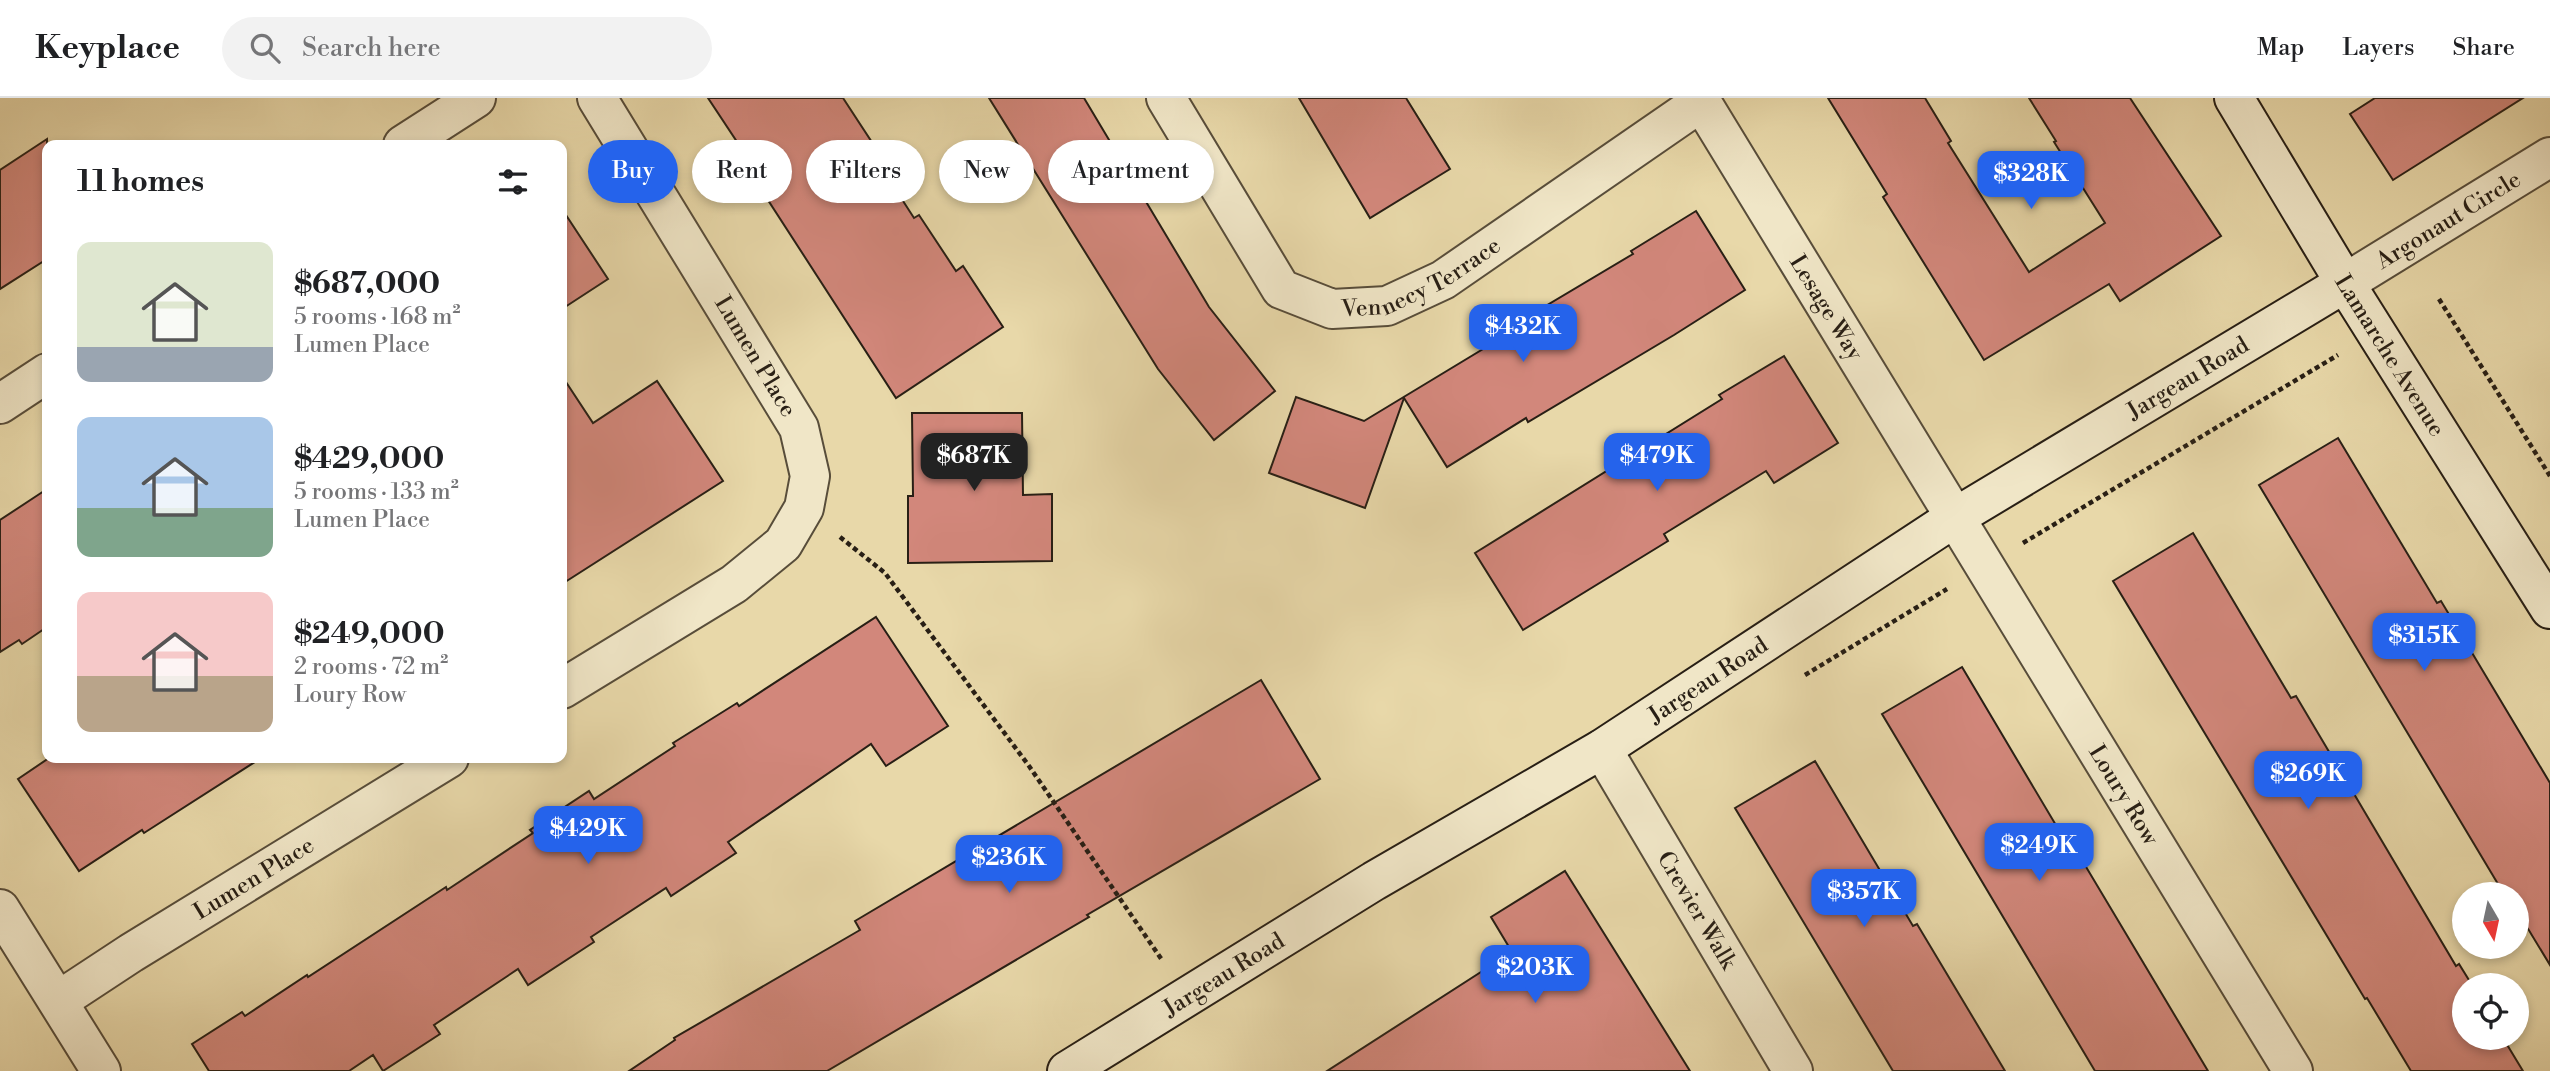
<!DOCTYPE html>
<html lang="en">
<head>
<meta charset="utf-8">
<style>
  :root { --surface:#fff; --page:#f2f2f2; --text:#202124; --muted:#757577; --line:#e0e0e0; --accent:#2563eb }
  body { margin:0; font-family:"Libre Bodoni",serif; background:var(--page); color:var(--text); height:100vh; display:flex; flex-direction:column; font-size:26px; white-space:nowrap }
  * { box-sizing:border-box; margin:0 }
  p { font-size:23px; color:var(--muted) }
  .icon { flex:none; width:38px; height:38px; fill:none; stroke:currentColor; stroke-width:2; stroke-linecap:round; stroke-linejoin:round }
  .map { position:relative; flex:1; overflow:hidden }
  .panel { position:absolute; left:42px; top:42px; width:525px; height:623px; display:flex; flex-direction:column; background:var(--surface); border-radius:14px; box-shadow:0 4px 10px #0003 }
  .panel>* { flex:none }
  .top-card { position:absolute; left:588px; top:42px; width:665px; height:63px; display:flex; gap:14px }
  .needle { width:46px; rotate:171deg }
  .fabs { position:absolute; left:2452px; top:784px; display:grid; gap:14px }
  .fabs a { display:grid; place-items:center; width:77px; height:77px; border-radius:50%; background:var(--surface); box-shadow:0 4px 10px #0003; font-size:35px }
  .price { position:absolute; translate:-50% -60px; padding:0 16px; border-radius:14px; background:var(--accent); color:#fff; font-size:23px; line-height:46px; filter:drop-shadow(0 2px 4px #0008) }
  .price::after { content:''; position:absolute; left:50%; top:42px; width:21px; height:16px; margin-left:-10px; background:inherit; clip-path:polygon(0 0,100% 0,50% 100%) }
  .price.current { background:#222; color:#fff }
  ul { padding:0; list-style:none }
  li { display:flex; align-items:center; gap:21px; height:175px; padding:0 35px }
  li span { display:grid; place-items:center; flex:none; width:196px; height:140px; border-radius:14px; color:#555 }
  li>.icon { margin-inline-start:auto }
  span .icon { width:84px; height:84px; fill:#fffc; stroke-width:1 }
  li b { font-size:30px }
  h2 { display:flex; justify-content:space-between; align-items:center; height:84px; padding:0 35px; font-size:30px }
  .tag { padding:0 24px; border-radius:32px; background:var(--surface); box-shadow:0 4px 10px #0003; font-size:24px; line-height:63px }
  .tag.current { background:var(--accent); color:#fff }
  header { display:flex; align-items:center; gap:42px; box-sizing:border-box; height:98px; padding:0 35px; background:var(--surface); border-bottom:2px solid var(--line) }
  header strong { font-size:33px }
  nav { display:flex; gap:38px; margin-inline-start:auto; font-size:24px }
  .search { width:490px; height:63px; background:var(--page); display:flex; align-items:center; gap:18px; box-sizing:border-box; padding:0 24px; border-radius:38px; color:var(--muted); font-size:26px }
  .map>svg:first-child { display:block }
  .building { fill:#d2877b; stroke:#281f15; stroke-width:2 }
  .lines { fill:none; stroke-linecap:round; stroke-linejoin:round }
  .street-casing { stroke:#584d3a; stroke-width:42 }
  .secondary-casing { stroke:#281f15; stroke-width:42 }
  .path { stroke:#281f15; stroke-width:4.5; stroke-dasharray:5 3.5; stroke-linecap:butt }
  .street { stroke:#f0e6c7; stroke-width:38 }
  .secondary { stroke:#f0e6c7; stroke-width:38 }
  .labels { text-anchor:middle; stroke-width:6; stroke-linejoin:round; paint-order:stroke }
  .street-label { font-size:23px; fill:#281f15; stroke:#f0e6c7 }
</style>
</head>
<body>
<header>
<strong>Keyplace</strong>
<div class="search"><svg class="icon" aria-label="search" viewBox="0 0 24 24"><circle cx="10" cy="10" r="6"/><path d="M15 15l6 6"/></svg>Search here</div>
<nav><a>Map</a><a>Layers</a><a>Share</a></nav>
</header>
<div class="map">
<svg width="2550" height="973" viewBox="0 0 2550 973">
  <rect width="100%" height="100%" fill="#e8d8a9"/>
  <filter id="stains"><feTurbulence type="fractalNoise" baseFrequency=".00286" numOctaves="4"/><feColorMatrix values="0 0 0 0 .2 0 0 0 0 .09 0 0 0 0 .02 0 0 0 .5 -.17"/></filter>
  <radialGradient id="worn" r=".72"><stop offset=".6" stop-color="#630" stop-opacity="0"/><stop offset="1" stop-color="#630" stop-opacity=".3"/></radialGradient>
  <!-- building -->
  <g class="building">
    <polygon points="708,0 843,0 877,52 872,55 914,120 919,117 956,173 963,168 1003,229 896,300 744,65 749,62"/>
    <polygon points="989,0 1084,0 1209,209 1275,293 1214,342 1158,271"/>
    <polygon points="1299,0 1406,0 1450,71 1370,120"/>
    <polygon points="1828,0 1925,0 1951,43 1948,45 2029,174 2105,125 2054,44 2056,43 2029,0 2130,0 2221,138 2120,203 2109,186 1984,262 1883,99 1887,96"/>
    <polygon points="2375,0 2523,0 2393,82 2350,16"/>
    <polygon points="47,41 47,161 0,191 0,72"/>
    <polygon points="562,111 608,181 562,211"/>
    <polygon points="1696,113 1745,192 1674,237 1528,324 1526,320 1447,369 1404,300 1365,410 1269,375 1296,299 1364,323 1483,251 1480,247 1633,156 1631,153"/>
    <polygon points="1784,258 1838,345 1774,385 1766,373 1664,436 1668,443 1523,532 1475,455 1722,301 1719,297"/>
    <polygon points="562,278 593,325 657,283 723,383 562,486"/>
    <polygon points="912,315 1022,315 1023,397 1052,396 1052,463 908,465 908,398 913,398"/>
    <polygon points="2338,340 2437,505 2441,503 2550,685 2550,867 2516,811 2516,796 2504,796 2259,387"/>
    <polygon points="47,391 47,529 22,546 19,542 0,554 0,422"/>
    <polygon points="2193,435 2291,600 2296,598 2456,868 2459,866 2472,887 2464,887 2464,940 2503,940 2523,973 2411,973 2367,900 2365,901 2113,483"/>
    <polygon points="876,519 948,628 886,668 871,646 728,744 736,755 671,798 666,790 591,839 594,844 528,887 518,871 434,927 440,936 383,973 373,957 349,973 209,973 192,946 242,914 245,918 307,877 308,879 446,789 447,792 533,735 530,732 589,693 594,701 675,648 673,645 737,605 739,608"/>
    <polygon points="1962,569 2060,734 2064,732 2208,973 2095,973 1882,616"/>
    <polygon points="1261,582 1320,681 1087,817 1089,819 827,973 629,973 675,942 674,940 860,832 855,823"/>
    <polygon points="49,660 261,660 144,735 142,732 79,773 18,681"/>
    <polygon points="1815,663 1913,828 1917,826 2005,973 1893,973 1735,710"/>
    <polygon points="1565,773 1690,973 1327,973 1512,854 1491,819"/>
  </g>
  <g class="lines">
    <!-- street casing -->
    <g class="street-casing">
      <g id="street">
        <path id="s1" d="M1166 0 1281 191 1332 211 1387 208 1443 182 1701 4"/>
        <path id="s2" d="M1699 0 2293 973"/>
        <polyline points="403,47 476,0"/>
        <path id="s3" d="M2345 185 2550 59"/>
        <polyline points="0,306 47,275"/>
        <polyline points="562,591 734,486 783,446 804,410 810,378 799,330 597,0"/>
        <path id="s4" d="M1602 651 1793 973"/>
        <polyline points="0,811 101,973"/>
        <path id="s5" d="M58 903 131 855 449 660"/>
      </g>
    </g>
    <!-- secondary casing -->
    <g class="secondary-casing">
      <g id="secondary">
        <path id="s6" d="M2234 0 2345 185 2550 511"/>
        <path id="s7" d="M1067 973 1374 783 1602 651 1954 420 2345 185"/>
      </g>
    </g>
    <!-- path -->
    <g class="path">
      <polyline points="2439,201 2550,378"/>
      <polyline points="840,439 885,475 1029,668 1162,862"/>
      <polyline points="2023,445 2338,257"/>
      <polyline points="1805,577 1947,491"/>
    </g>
    <!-- street -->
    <use href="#street" class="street"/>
    <!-- secondary -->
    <use href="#secondary" class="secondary"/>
  </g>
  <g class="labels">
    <!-- street labels -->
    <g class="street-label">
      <text dy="8" stroke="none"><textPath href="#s3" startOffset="121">Argonaut Circle</textPath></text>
      <text dy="8" stroke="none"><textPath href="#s1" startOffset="374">Vennecy Terrace</textPath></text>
      <text dy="8" stroke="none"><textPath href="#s2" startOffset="245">Lesage Way</textPath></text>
      <text dy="8" stroke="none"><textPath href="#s6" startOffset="301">Lamarche Avenue</textPath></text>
      <text transform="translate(756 258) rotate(59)" y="8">Lumen Place</text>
      <text dy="8" stroke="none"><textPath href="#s7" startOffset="1318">Jargeau Road</textPath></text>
      <text dy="8" stroke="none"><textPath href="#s7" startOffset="751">Jargeau Road</textPath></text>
      <text dy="8" stroke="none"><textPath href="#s2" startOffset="816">Loury Row</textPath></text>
      <text dy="8" stroke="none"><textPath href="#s5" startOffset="231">Lumen Place</textPath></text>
      <text dy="8" stroke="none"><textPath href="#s4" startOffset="187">Crevier Walk</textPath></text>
      <text dy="8" stroke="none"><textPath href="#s7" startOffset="184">Jargeau Road</textPath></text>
    </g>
  </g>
  <rect width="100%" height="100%" filter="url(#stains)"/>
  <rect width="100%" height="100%" fill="url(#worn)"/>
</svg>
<div class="fabs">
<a><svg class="needle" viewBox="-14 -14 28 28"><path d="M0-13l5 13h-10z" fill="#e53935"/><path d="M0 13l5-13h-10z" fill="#757577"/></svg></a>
<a><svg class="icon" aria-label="locate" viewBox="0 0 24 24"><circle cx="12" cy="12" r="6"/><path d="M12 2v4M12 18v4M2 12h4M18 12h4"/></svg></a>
</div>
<b class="price" style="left:2031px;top:113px">$328K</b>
<b class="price" style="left:1523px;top:266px">$432K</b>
<b class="price current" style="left:974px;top:395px">$687K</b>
<b class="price" style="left:1657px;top:395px">$479K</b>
<b class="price" style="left:2424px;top:575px">$315K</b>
<b class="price" style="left:2308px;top:713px">$269K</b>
<b class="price" style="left:588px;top:768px">$429K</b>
<b class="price" style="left:2039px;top:785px">$249K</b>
<b class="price" style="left:1009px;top:797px">$236K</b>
<b class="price" style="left:1864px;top:831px">$357K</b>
<b class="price" style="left:1535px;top:907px">$203K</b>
<div class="top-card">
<a class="tag current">Buy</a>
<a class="tag">Rent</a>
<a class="tag">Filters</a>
<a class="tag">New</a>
<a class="tag">Apartment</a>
</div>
<section class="panel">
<h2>11 homes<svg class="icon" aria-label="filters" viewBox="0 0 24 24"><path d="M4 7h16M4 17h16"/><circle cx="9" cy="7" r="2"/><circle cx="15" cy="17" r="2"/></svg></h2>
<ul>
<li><span style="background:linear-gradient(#dfe7d0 75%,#9aa5b1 0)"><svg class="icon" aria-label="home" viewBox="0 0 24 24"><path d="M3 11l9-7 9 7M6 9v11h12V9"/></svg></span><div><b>$687,000</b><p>5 rooms · 168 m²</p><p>Lumen Place</p></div></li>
<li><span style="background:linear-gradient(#a9c7e8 65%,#7fa58c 0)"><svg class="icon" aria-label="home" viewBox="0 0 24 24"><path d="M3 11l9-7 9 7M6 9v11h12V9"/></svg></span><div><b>$429,000</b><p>5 rooms · 133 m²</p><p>Lumen Place</p></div></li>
<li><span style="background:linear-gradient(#f6c9c9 60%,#b9a48a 0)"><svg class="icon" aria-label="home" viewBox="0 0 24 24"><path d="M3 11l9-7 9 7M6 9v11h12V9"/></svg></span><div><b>$249,000</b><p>2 rooms · 72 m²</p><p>Loury Row</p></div></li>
</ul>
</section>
</div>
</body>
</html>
